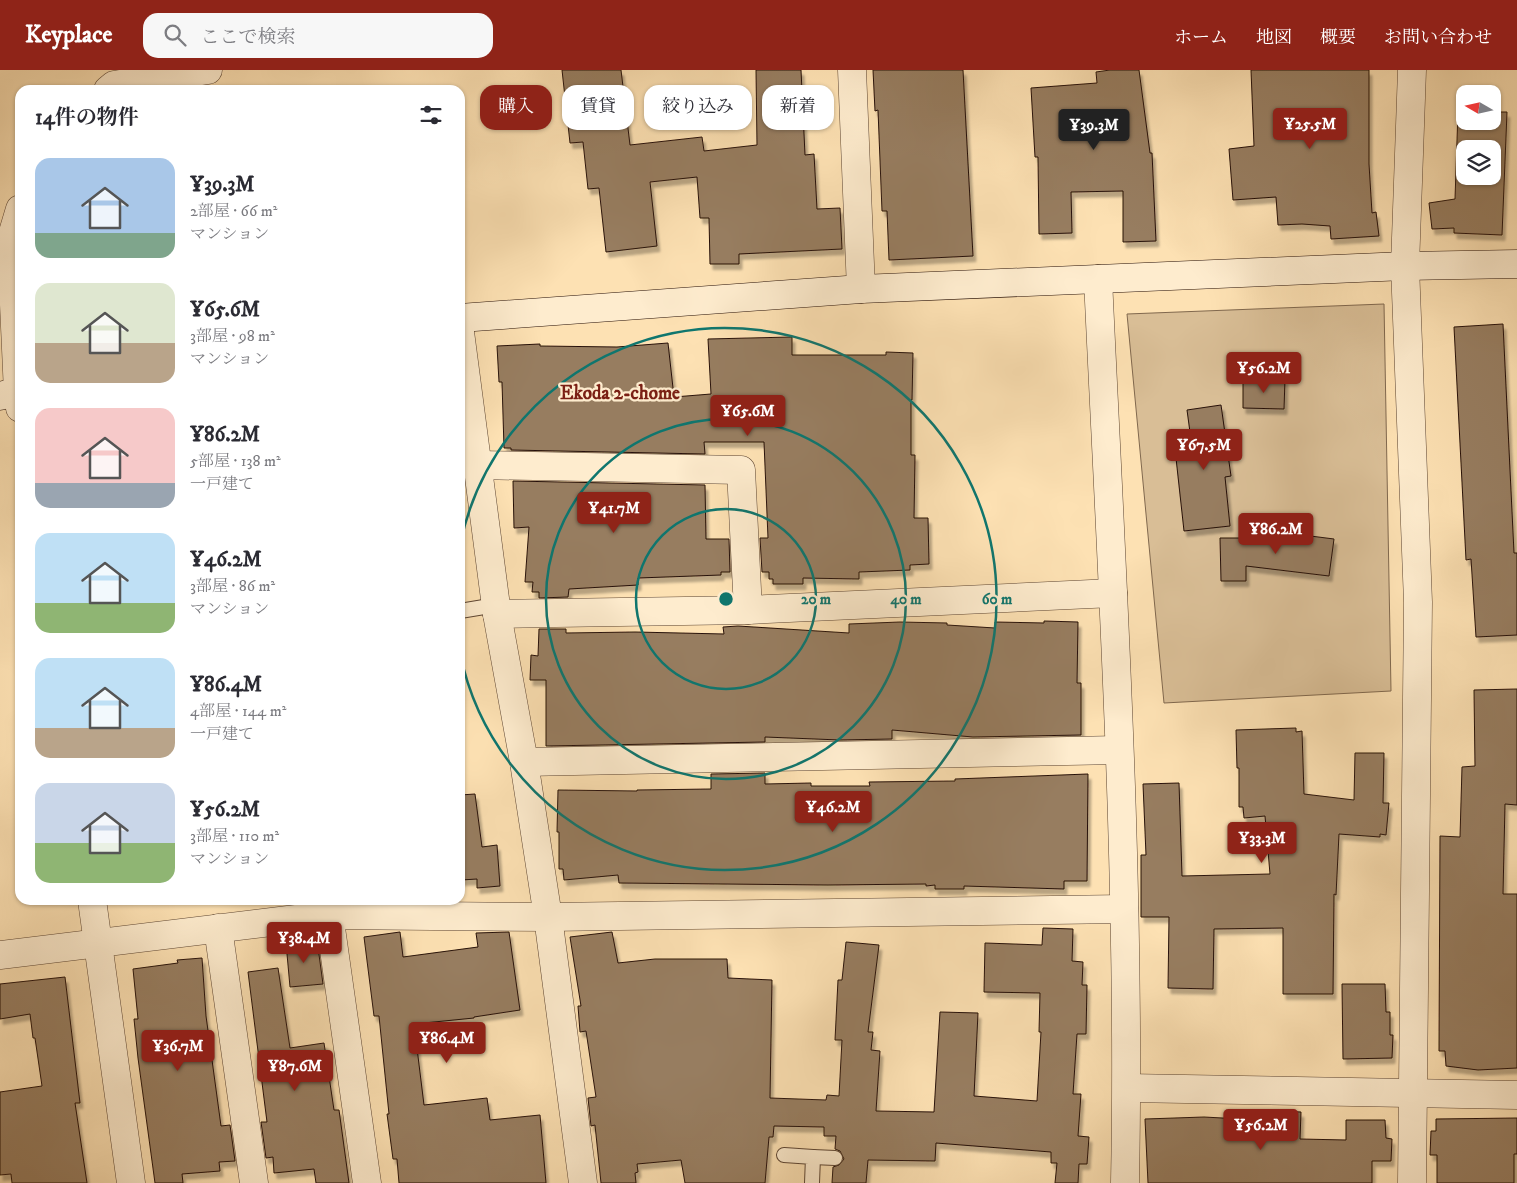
<!DOCTYPE html>
<html lang="ja">
<head>
<meta charset="utf-8">
<style>
  :root { --surface:#fff; --page:#f7f7f7; --text:#2b2b33; --muted:#7c7c81; --accent:#8f2418 }
  body { margin:0; font-family:"IM FELL DW Pica","Noto Serif JP",serif; background:var(--page); color:var(--text); height:100vh; display:flex; flex-direction:column; font-size:19px; white-space:nowrap }
  * { box-sizing:border-box; margin:0 }
  p { font-size:16px; color:var(--muted) }
  .icon { flex:none; width:28px; height:28px; fill:none; stroke:currentColor; stroke-width:2; stroke-linecap:round; stroke-linejoin:round }
  .map { position:relative; flex:1; overflow:hidden }
  .panel { position:absolute; left:15px; top:15px; width:450px; height:820px; display:flex; flex-direction:column; background:var(--surface); border-radius:15px; box-shadow:0 1px 4px #0004 }
  .panel>* { flex:none }
  .banner { position:absolute; left:480px; top:15px; width:475px; height:45px; display:flex; gap:10px }
  .needle { width:32px; rotate:279deg }
  .tools { position:absolute; left:1456px; top:15px; display:grid; gap:10px }
  .tools a { display:grid; place-items:center; width:45px; height:45px; border-radius:10px; background:var(--surface); box-shadow:0 1px 4px #0004; font-size:25px }
  .price { position:absolute; translate:-50% -42px; padding:0 11px; border-radius:5px; background:var(--accent); color:#fff; font-size:16px; line-height:32px; filter:drop-shadow(0 1px 2px #0008) }
  .price::after { content:''; position:absolute; left:50%; top:30px; width:15px; height:11px; margin-left:-8px; background:inherit; clip-path:polygon(0 0,100% 0,50% 100%) }
  .price.on { background:#222; color:#fff }
  ul { padding:0; list-style:none }
  li { display:flex; align-items:center; gap:15px; height:125px; padding:0 20px }
  li span { display:grid; place-items:center; flex:none; width:140px; height:100px; border-radius:15px; color:#555 }
  li>.icon { margin-inline-start:auto }
  span .icon { width:60px; height:60px; fill:#fffc; stroke-width:1 }
  li b { font-size:21px }
  h2 { display:flex; justify-content:space-between; align-items:center; height:60px; padding:0 20px; font-size:21px }
  .chip { padding:0 18px; border-radius:15px; background:var(--surface); box-shadow:0 1px 4px #0004; font-size:18px; line-height:45px }
  .chip.on { background:var(--accent); color:#fff }
  header { display:flex; align-items:center; gap:30px; box-sizing:border-box; height:70px; padding:0 25px; background:var(--accent); color:#fff }
  header strong { font-size:24px }
  nav { display:flex; gap:28px; margin-inline-start:auto; font-size:18px }
  .search { width:350px; height:45px; background:var(--page); display:flex; align-items:center; gap:12px; box-sizing:border-box; padding:0 18px; border-radius:15px; color:var(--muted); font-size:19px }
  .map>svg:first-child { display:block }
  .green { fill:#d9be96; stroke:#80684e }
  .building { fill:#977d60; stroke:#281107; fill-rule:evenodd; filter:url(#shadow) }
  .lines { fill:none; stroke-linecap:round; stroke-linejoin:round }
  .lane-casing { stroke:#5d4532; stroke-width:16 }
  .street-casing { stroke:#5d4532; stroke-width:29 }
  .secondary-casing { stroke:#281107; stroke-width:29 }
  .lane { stroke:#feecce; stroke-width:14 }
  .street { stroke:#feecce; stroke-width:28 }
  .secondary { stroke:#feecce; stroke-width:28 }
  .ring { fill:none; stroke:#0f766e; stroke-width:2.5 }
  .labels { text-anchor:middle; stroke-width:4.5; stroke-linejoin:round; paint-order:stroke }
  .neighbourhood-label { font-size:19px; font-weight:bold; fill:#7a1f14; stroke:#feecce }
  .centre { fill:#0f766e; stroke:#feecce; stroke-width:2.5 }
  .ring-label { font-size:15px; text-anchor:middle; font-weight:bold; fill:#0f766e; stroke:#feecce; stroke-width:4.5; stroke-linejoin:round; paint-order:stroke }
</style>
</head>
<body>
<header>
<strong>Keyplace</strong>
<div class="search"><svg class="icon" aria-label="search" viewBox="0 0 24 24"><circle cx="10" cy="10" r="6"/><path d="M15 15l6 6"/></svg>ここで検索</div>
<nav><a>ホーム</a><a>地図</a><a>概要</a><a>お問い合わせ</a></nav>
</header>
<div class="map">
<svg width="1517" height="1113" viewBox="0 0 1517 1113">
  <defs>
    <filter id="shadow"><feDropShadow dx="3" dy="5.5" stdDeviation="1" flood-color="#0004"/></filter>
  </defs>
  <rect width="100%" height="100%" fill="#fde1b3"/>
  <filter id="stains"><feTurbulence type="fractalNoise" baseFrequency=".004" numOctaves="4"/><feColorMatrix values="0 0 0 0 .2 0 0 0 0 .09 0 0 0 0 .02 0 0 0 .5 -.17"/></filter>
  <radialGradient id="worn" r=".72"><stop offset=".6" stop-color="#630" stop-opacity="0"/><stop offset="1" stop-color="#630" stop-opacity=".3"/></radialGradient>
  <!-- green -->
  <polygon class="green" points="1384,234 1391,621 1164,633 1127,244"/>
  <!-- building -->
  <g class="building">
    <polygon points="562,0 621,0 630,75 702,67 704,81 757,75 756,0 801,0 805,85 814,84 817,139 840,138 842,179 739,184 739,194 710,194 709,148 700,148 697,107 650,112 657,176 606,182 599,118 588,119 583,72 570,73"/>
    <polygon points="873,0 963,0 973,186 889,190 887,141 882,141 878,40 875,41"/>
    <polygon points="1110,0 1139,0 1150,83 1152,83 1156,171 1123,172 1123,121 1071,122 1072,163 1039,164 1038,87 1035,87 1031,18 1097,13 1096,2"/>
    <polygon points="1251,0 1369,0 1369,94 1372,143 1376,142 1379,166 1331,169 1330,156 1302,154 1278,155 1276,127 1233,130 1229,79 1254,76"/>
    <path d="M1458 41H1465V51H1492V42H1507L1502 165 1454 163V158L1432 159 1429 133 1455 129ZM1465 79H1492V106H1465Z"/>
    <polygon points="1503,254 1514,483 1517,483 1517,565 1476,567 1471,489 1466,490 1454,257"/>
    <polygon points="792,267 792,285 886,285 886,282 913,283 912,330 911,330 911,385 915,385 914,448 928,448 929,494 910,495 910,500 859,502 859,509 803,508 803,514 773,514 773,509 769,509 769,502 762,502 760,468 768,468 764,372 704,372 705,384 511,380 511,378 504,378 502,312 499,312 497,276 540,274 540,276 617,277 668,273 674,327 711,324 708,269"/>
    <polygon points="1243,309 1285,309 1284,339 1243,338"/>
    <polygon points="1221,335 1231,406 1225,407 1230,456 1184,461 1175,379 1192,377 1187,340"/>
    <polygon points="513,411 705,415 706,469 729,469 730,502 721,502 721,505 638,508 638,515 569,519 568,527 539,528 539,522 532,522 533,512 525,512 529,457 514,458"/>
    <polygon points="1279,462 1334,469 1329,506 1246,496 1246,511 1221,511 1220,468 1278,468"/>
    <polygon points="1044,551 1078,552 1077,613 1081,613 1081,665 973,667 892,660 892,669 840,670 765,667 765,672 546,676 546,610 530,610 531,585 538,586 539,559 566,559 566,563 635,562 724,564 723,557 738,556 849,563 849,554 900,552 947,553 947,555 995,558 995,552 1044,553"/>
    <polygon points="1517,619 1517,735 1505,734 1503,824 1517,824 1517,998 1478,1000 1446,996 1445,981 1439,981 1440,766 1460,767 1462,697 1475,696 1474,620"/>
    <polygon points="1296,658 1296,662 1302,661 1304,724 1354,730 1355,683 1384,683 1383,733 1389,733 1386,765 1380,764 1380,767 1339,764 1336,825 1334,824 1333,924 1283,924 1283,858 1214,859 1213,919 1168,918 1169,847 1141,847 1141,785 1146,785 1143,714 1179,713 1182,806 1270,804 1265,746 1244,748 1243,737 1239,737 1239,698 1237,698 1236,660"/>
    <polygon points="765,703 765,714 811,713 811,716 870,716 869,712 955,711 955,709 1088,704 1087,811 1064,811 1064,819 964,816 964,819 935,819 935,815 926,816 926,814 828,815 619,813 618,805 564,810 563,799 559,799 559,762 557,762 558,720 637,721 637,720 711,719 711,704"/>
    <polygon points="475,724 482,777 497,775 500,816 477,818 477,809 461,810 460,725"/>
    <polygon points="1043,858 1073,859 1072,891 1083,892 1082,915 1087,915 1086,964 1077,964 1073,1024 1081,1024 1078,1066 1089,1067 1087,1094 1079,1094 1078,1113 1055,1113 1057,1093 1051,1093 1051,1082 936,1073 935,1091 868,1090 866,1113 832,1113 833,1097 839,1095 844,1089 840,1081 835,1079 836,1066 824,1066 824,1057 774,1056 773,1067 769,1067 765,1113 685,1113 681,1090 637,1094 638,1102 635,1103 636,1113 601,1113 595,1055 591,1056 588,1028 596,1027 586,961 580,962 578,936 581,936 570,867 612,862 618,893 655,889 727,889 728,908 772,910 770,1028 826,1030 827,1025 839,1026 842,970 835,970 838,910 842,910 846,872 879,875 868,962 873,962 871,980 880,981 876,1041 934,1042 940,942 978,943 974,1026 1037,1031 1041,962 1039,962 1040,923 984,922 985,873 1042,875"/>
    <polygon points="400,862 403,887 478,877 476,863 509,862 520,940 474,947 474,948 414,954 424,1035 487,1028 490,1050 540,1045 546,1113 399,1113 397,1089 393,1089 387,1044 389,1044 379,946 374,946 364,867"/>
    <polygon points="317,870 323,914 290,917 286,873"/>
    <polygon points="202,888 206,946 221,1056 230,1055 235,1091 219,1092 220,1101 182,1104 183,1113 155,1113 138,988 134,949 138,949 133,899 178,893 177,890"/>
    <polygon points="278,898 290,978 324,973 334,1040 339,1040 349,1113 316,1113 314,1099 274,1103 273,1087 266,1088 261,1052 267,1052 248,902"/>
    <polygon points="65,907 80,1033 75,1033 87,1113 12,1113 11,1104 0,1105 0,1022 42,1016 35,968 33,968 30,944 0,949 0,914"/>
    <polygon points="1342,914 1385,914 1386,942 1390,942 1390,965 1393,965 1392,988 1343,989"/>
    <polygon points="1277,1041 1301,1042 1300,1069 1346,1070 1346,1050 1385,1050 1386,1068 1392,1069 1391,1091 1372,1091 1372,1113 1148,1113 1145,1049 1204,1047 1277,1051"/>
    <polygon points="1517,1048 1517,1084 1514,1084 1514,1113 1437,1113 1437,1085 1430,1085 1431,1061 1436,1061 1436,1049"/>
  </g>
  <g class="lines">
    <!-- lane casing -->
    <g class="lane-casing">
      <g id="lane">
        <polyline points="460,541 496,535"/>
        <polyline points="784,1085 813,1087 812,1113"/>
        <polyline points="813,1087 835,1088"/>
      </g>
    </g>
    <!-- street casing -->
    <g class="street-casing">
      <g id="street">
        <polyline points="852,0 861,219"/>
        <polyline points="1412,0 1405,196 1418,532 1412,1113"/>
        <polyline points="108,20 114,15 208,0"/>
        <polyline points="20,139 11,169 18,322 20,338"/>
        <path d="M1098 209C1112 510 1131 812 1125 1113"/>
        <polyline points="460,262 497,544 524,692 548,847 583,1113"/>
        <polyline points="477,395 741,400 748,540"/>
        <polyline points="497,544 748,540 1113,523"/>
        <polyline points="524,692 1119,680"/>
        <polyline points="92,830 131,1113"/>
        <polyline points="327,830 367,1113"/>
        <polyline points="218,858 254,1113"/>
        <polyline points="0,885 329,845 548,847 1124,839"/>
        <polyline points="1127,1018 1517,1025"/>
      </g>
    </g>
    <!-- secondary casing -->
    <g class="secondary-casing">
      <g id="secondary">
        <polyline points="460,248 861,219 1405,196 1517,194"/>
        <polyline points="0,326 20,321"/>
      </g>
    </g>
    <!-- lane -->
    <use href="#lane" class="lane"/>
    <!-- street -->
    <use href="#street" class="street"/>
    <!-- secondary -->
    <use href="#secondary" class="secondary"/>
  </g>
  <!-- distance rings -->
  <g class="ring">
    <circle cx="726" cy="529" r="90"/>
    <circle cx="726" cy="529" r="180"/>
    <path d="M460 475A271 271 0 1 1 460 583"/>
  </g>
  <g class="labels">
    <!-- neighbourhood labels -->
    <g class="neighbourhood-label">
      <text x="620" y="329">Ekoda 2-chome</text>
    </g>
  </g>
  <circle cx="726" cy="529" r="8" class="centre"/>
  <g class="ring-label">
    <text x="816" y="534">20 m</text>
    <text x="906" y="534">40 m</text>
    <text x="997" y="534">60 m</text>
  </g>
  <rect width="100%" height="100%" filter="url(#stains)"/>
  <rect width="100%" height="100%" fill="url(#worn)"/>
</svg>
<div class="tools">
<a><svg class="needle" viewBox="-14 -14 28 28"><path d="M0-13l5 13h-10z" fill="#e53935"/><path d="M0 13l5-13h-10z" fill="#7c7c81"/></svg></a>
<a><svg class="icon" aria-label="layers" viewBox="0 0 24 24"><path d="M12 4l9 5-9 5-9-5zM3 14l9 5 9-5"/></svg></a>
</div>
<b class="price" style="left:1310px;top:80px">¥25.5M</b>
<b class="price on" style="left:1094px;top:81px">¥39.3M</b>
<b class="price" style="left:1264px;top:324px">¥56.2M</b>
<b class="price" style="left:748px;top:367px">¥65.6M</b>
<b class="price" style="left:1204px;top:401px">¥67.5M</b>
<b class="price" style="left:614px;top:464px">¥41.7M</b>
<b class="price" style="left:1276px;top:485px">¥86.2M</b>
<b class="price" style="left:833px;top:763px">¥46.2M</b>
<b class="price" style="left:1262px;top:794px">¥33.3M</b>
<b class="price" style="left:304px;top:894px">¥38.4M</b>
<b class="price" style="left:447px;top:994px">¥86.4M</b>
<b class="price" style="left:178px;top:1002px">¥36.7M</b>
<b class="price" style="left:295px;top:1022px">¥87.6M</b>
<b class="price" style="left:1261px;top:1081px">¥56.2M</b>
<div class="banner">
<a class="chip on">購入</a>
<a class="chip">賃貸</a>
<a class="chip">絞り込み</a>
<a class="chip">新着</a>
</div>
<section class="panel">
<h2>14件の物件<svg class="icon" aria-label="filters" viewBox="0 0 24 24"><path d="M4 7h16M4 17h16"/><circle cx="9" cy="7" r="2"/><circle cx="15" cy="17" r="2"/></svg></h2>
<ul>
<li><span style="background:linear-gradient(#a9c7e8 75%,#7fa58c 0)"><svg class="icon" aria-label="home" viewBox="0 0 24 24"><path d="M3 11l9-7 9 7M6 9v11h12V9"/></svg></span><div><b>¥39.3M</b><p>2部屋 · 66 m²</p><p>マンション</p></div></li>
<li><span style="background:linear-gradient(#dfe7d0 60%,#b9a48a 0)"><svg class="icon" aria-label="home" viewBox="0 0 24 24"><path d="M3 11l9-7 9 7M6 9v11h12V9"/></svg></span><div><b>¥65.6M</b><p>3部屋 · 98 m²</p><p>マンション</p></div></li>
<li><span style="background:linear-gradient(#f6c9c9 75%,#9aa5b1 0)"><svg class="icon" aria-label="home" viewBox="0 0 24 24"><path d="M3 11l9-7 9 7M6 9v11h12V9"/></svg></span><div><b>¥86.2M</b><p>5部屋 · 138 m²</p><p>一戸建て</p></div></li>
<li><span style="background:linear-gradient(#bfe0f5 70%,#8fb573 0)"><svg class="icon" aria-label="home" viewBox="0 0 24 24"><path d="M3 11l9-7 9 7M6 9v11h12V9"/></svg></span><div><b>¥46.2M</b><p>3部屋 · 86 m²</p><p>マンション</p></div></li>
<li><span style="background:linear-gradient(#bfe0f5 70%,#b9a48a 0)"><svg class="icon" aria-label="home" viewBox="0 0 24 24"><path d="M3 11l9-7 9 7M6 9v11h12V9"/></svg></span><div><b>¥86.4M</b><p>4部屋 · 144 m²</p><p>一戸建て</p></div></li>
<li><span style="background:linear-gradient(#c9d6e8 60%,#8fb573 0)"><svg class="icon" aria-label="home" viewBox="0 0 24 24"><path d="M3 11l9-7 9 7M6 9v11h12V9"/></svg></span><div><b>¥56.2M</b><p>3部屋 · 110 m²</p><p>マンション</p></div></li>
</ul>
</section>
</div>
</body>
</html>
